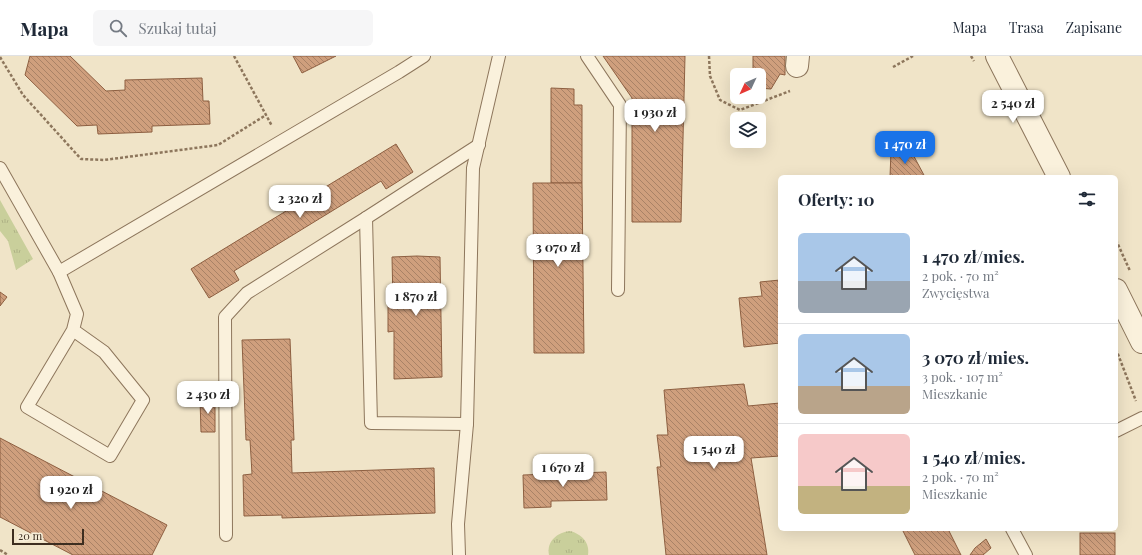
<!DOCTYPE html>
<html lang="pl">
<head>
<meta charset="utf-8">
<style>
  :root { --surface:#fff; --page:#f6f6f7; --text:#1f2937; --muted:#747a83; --line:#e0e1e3; --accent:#1a73e8 }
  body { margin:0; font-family:"Playfair Display",serif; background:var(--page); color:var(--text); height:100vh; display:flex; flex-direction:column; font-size:15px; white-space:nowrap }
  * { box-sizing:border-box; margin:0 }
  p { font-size:13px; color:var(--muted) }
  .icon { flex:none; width:22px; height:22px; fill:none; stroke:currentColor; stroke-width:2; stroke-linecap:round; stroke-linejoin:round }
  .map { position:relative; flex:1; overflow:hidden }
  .side { position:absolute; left:778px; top:119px; width:340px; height:356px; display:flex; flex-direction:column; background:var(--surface); border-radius:6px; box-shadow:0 4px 16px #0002 }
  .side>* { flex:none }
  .needle { width:26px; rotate:226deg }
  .tools { position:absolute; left:730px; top:12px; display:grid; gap:8px }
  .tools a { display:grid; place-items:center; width:36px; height:36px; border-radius:6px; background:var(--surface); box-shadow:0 4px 16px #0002; font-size:20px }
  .scale { position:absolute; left:12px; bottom:10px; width:72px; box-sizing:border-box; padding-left:4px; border:2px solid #3d2e20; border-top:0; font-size:11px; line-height:14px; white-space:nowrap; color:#3d2e20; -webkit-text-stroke:3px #f7eed8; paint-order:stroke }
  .price { position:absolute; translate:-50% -34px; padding:0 9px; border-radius:8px; background:#fff; color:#222; font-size:13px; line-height:26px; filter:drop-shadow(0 1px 2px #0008) }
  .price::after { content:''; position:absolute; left:50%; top:24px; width:12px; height:9px; margin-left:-6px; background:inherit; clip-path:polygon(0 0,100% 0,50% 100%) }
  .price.active { background:var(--accent); color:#fff }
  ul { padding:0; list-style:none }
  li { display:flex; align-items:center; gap:12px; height:100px; padding:0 20px }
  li+li { border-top:1px solid var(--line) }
  li span { display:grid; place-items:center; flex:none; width:112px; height:80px; border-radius:6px; color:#555 }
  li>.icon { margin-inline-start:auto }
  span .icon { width:48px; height:48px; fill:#fffc; stroke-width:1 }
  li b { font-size:17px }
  h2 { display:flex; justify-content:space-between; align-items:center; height:48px; padding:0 20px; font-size:17px }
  header { display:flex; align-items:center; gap:24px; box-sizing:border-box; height:56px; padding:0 20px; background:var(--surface); border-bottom:1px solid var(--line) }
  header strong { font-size:19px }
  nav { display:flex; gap:22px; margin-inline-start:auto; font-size:14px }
  .search { width:280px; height:36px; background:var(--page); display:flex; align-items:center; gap:10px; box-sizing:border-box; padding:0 14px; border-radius:6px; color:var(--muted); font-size:15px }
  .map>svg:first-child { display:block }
  .grass { fill:url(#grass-tufts) }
  .building { fill:url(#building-back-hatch); stroke:#8d5f41 }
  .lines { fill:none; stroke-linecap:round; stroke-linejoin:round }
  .service-casing { stroke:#8d765c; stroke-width:14 }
  .minor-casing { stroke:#8d765c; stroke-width:24 }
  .tertiary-casing { stroke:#8d765c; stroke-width:24 }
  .path { stroke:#8d765c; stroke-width:2.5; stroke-dasharray:3 2; stroke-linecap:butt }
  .service { stroke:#faf1dc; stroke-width:12 }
  .minor { stroke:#faf1dc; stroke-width:22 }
  .tertiary { stroke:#faf1dc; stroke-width:22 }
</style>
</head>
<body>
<header>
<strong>Mapa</strong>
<div class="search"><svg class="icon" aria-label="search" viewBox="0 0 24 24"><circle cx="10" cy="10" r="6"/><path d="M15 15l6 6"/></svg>Szukaj tutaj</div>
<nav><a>Mapa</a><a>Trasa</a><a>Zapisane</a></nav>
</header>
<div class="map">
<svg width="1142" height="499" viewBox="0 0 1142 499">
  <defs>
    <pattern id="grass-tufts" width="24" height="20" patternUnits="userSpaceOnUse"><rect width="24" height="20" fill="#c9cf9b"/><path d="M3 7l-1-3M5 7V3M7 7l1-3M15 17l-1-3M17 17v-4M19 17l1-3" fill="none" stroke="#aeb285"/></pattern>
    <pattern id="building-back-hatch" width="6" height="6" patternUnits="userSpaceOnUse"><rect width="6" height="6" fill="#cf9f7d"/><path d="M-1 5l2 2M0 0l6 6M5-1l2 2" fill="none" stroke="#a98266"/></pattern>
  </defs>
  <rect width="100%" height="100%" fill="#f0e4c8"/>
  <!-- grass -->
  <g class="grass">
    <polygon points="0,144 33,203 16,214 8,185 0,175"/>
    <path d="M570 475C581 478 590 486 588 499H549C546 485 558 476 570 475Z"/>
  </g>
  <!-- building -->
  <g class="building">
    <polygon points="30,0 70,0 106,35 125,34 125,24 202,22 203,45 209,45 210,68 152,70 152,76 98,78 97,69 77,70 25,19"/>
    <polygon points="293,0 336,0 302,17"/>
    <polygon points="603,0 685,0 681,166 632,166 632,42"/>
    <polygon points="753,0 785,0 785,19 780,18 771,33 759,32 759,19 753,19"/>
    <polygon points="551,32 574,33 574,49 582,49 582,127 551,127"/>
    <polygon points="396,88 413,116 386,133 381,125 234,215 239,224 209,242 191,213"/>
    <polygon points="910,93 925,121 890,121 891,95"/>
    <polygon points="533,127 582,127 584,297 534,297"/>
    <polygon points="417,200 440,201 442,321 394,323 394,275 388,276 388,247 393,247 392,201"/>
    <polygon points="780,224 780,287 744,291 739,242 762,240 760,226"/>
    <polygon points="0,236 7,241 0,250"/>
    <polygon points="290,283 294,384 291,384 292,417 434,412 435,457 282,462 282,459 244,460 243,419 252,418 250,384 246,384 242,284"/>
    <polygon points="744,328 748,350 780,347 780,400 751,402 767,499 666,499 657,411 661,411 657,379 668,379 664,334"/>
    <polygon points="215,342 215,376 201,376 200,343"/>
    <polygon points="0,382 167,469 152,499 73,499 0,461"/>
    <polygon points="606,416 607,444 551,445 551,451 524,452 523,419"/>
    <polygon points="902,473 948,473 961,499 915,499"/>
    <rect x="1080" y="477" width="35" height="22"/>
    <polygon points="986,483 991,492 983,499 970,499 975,492"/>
  </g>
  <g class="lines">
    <!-- service casing -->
    <g class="service-casing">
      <g id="service">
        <polyline points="587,0 620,49 618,234"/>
        <polyline points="0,112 59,216 77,258 73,274 27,351 110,400 143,344 104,296 73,274"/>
        <polyline points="59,216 399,16 424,0"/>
        <polyline points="467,368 371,367 366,162 479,89"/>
        <polyline points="1116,375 1142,362"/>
        <polyline points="1012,473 1026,499"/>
        <polyline points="226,479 225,261 247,237 366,162"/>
        <polyline points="459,499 458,468 467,368 473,112 499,0"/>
      </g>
    </g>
    <!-- minor casing -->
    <g class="minor-casing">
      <polyline id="minor" points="797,10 798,0"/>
    </g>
    <!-- tertiary casing -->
    <g class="tertiary-casing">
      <g id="tertiary">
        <polyline points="997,0 1059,121"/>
        <polyline points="1116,234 1142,286"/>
      </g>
    </g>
    <!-- path -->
    <g class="path">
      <polyline points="234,0 272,70"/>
      <polyline points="709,0 710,20 720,44 740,54 790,35"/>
      <polyline points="971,0 974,5"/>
      <polyline points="0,1 23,39 81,103 104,104 218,89 266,59"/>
      <polyline points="893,11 913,0"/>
      <polyline points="1116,184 1130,215"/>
      <polyline points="1116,293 1136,345"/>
      <polyline points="0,494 8,499"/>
    </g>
    <!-- service -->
    <use href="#service" class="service"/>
    <!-- minor -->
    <use href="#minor" class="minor"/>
    <!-- tertiary -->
    <use href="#tertiary" class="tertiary"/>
  </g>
</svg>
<div class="tools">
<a><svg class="needle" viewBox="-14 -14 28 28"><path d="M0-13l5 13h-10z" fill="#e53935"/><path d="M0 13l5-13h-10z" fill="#747a83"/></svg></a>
<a><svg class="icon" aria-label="layers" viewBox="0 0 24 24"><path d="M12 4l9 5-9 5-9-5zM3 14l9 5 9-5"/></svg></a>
</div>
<div class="scale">20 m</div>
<b class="price" style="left:1013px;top:68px">2 540 zł</b>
<b class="price" style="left:655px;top:77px">1 930 zł</b>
<b class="price active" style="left:905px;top:109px">1 470 zł</b>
<b class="price" style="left:300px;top:163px">2 320 zł</b>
<b class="price" style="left:558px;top:212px">3 070 zł</b>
<b class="price" style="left:416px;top:261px">1 870 zł</b>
<b class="price" style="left:208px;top:359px">2 430 zł</b>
<b class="price" style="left:714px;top:414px">1 540 zł</b>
<b class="price" style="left:563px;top:432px">1 670 zł</b>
<b class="price" style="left:71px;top:454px">1 920 zł</b>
<section class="side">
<h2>Oferty: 10<svg class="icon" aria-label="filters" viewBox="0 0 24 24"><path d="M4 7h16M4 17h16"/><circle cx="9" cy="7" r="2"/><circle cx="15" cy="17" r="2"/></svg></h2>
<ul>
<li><span style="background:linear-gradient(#a9c7e8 60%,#9aa5b1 0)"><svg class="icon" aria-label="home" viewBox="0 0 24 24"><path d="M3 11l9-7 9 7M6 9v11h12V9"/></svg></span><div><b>1 470 zł/mies.</b><p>2 pok. · 70 m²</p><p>Zwycięstwa</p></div></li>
<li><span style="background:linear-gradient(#a9c7e8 65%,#b9a48a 0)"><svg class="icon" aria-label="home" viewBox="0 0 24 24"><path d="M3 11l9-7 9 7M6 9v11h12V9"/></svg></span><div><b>3 070 zł/mies.</b><p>3 pok. · 107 m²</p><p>Mieszkanie</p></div></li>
<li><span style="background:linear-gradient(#f6c9c9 65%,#c2b280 0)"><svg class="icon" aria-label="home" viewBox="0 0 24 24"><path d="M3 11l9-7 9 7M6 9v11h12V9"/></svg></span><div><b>1 540 zł/mies.</b><p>2 pok. · 70 m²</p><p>Mieszkanie</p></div></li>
</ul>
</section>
</div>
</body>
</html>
